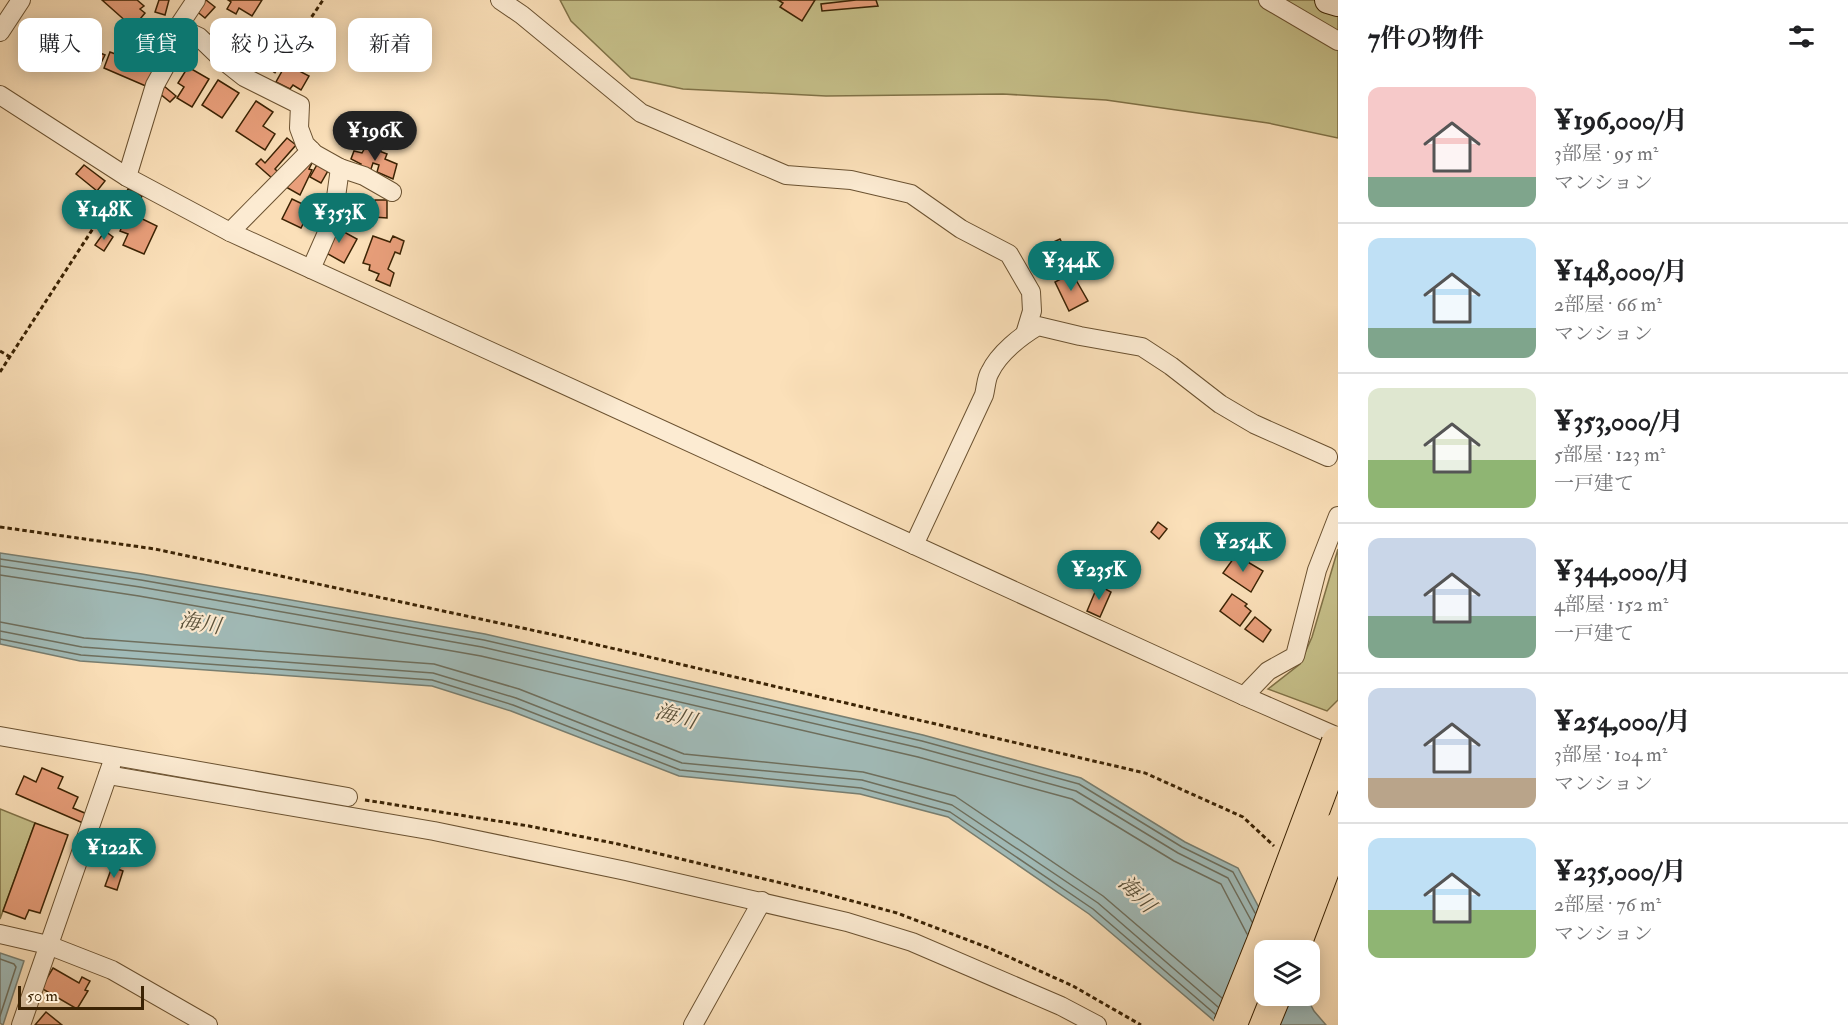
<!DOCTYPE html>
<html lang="ja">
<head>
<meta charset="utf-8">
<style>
  :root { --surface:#fff; --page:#f6f6f6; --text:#202124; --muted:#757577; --line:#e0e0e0; --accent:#0f766e }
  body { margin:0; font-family:"IM FELL Double Pica","Noto Serif JP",serif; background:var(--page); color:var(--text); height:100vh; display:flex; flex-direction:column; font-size:22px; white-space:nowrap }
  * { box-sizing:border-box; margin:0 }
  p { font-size:20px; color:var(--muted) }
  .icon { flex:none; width:33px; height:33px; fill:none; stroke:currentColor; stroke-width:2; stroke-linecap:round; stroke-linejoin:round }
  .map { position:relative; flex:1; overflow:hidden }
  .sheet { display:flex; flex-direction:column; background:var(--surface); width:510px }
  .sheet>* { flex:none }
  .top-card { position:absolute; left:18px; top:18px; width:570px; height:54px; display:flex; gap:12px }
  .fabs { position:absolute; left:1254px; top:940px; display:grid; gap:12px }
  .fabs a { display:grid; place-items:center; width:66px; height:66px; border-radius:12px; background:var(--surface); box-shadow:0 3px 15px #0003; font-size:30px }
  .scale { position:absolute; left:18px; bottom:15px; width:126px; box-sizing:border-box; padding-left:6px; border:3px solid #3b2304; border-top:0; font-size:16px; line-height:21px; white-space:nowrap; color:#3b2304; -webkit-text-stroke:4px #fcebd2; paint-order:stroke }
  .price { position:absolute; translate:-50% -51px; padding:0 14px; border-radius:21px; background:var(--accent); color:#fff; font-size:20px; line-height:39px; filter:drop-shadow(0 2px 3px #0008) }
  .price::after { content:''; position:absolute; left:50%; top:36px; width:18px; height:14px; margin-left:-9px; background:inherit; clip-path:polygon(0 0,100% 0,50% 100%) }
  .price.selected { background:#222; color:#fff }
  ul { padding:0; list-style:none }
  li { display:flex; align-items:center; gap:18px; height:150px; padding:0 30px }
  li+li { border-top:2px solid var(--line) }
  li span { display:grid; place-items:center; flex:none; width:168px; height:120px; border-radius:12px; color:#555 }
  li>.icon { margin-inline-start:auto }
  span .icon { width:72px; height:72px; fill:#fffc; stroke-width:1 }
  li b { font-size:26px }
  h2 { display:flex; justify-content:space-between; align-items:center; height:72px; padding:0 30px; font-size:26px }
  .chip { padding:0 21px; border-radius:12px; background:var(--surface); box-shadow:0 3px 15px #0003; font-size:21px; line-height:54px }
  .chip.selected { background:var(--accent); color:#fff }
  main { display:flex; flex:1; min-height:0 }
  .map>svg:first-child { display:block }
  .green { fill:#c6c08a; stroke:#807247; stroke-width:1.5 }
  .water { fill:#a1bbb8; stroke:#787e70; stroke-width:1.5 }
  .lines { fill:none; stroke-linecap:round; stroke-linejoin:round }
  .shore { stroke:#6e6f5e; stroke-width:1.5 }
  .building { fill:#e99f7b; stroke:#3b2304; stroke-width:1.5 }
  .street-casing { stroke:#6b5231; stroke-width:20 }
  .secondary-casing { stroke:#3b2304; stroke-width:28 }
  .highway-casing { stroke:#3b2304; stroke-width:35 }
  .path { stroke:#3b2304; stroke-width:3; stroke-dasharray:4.5 3; stroke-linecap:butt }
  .street { stroke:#fcebd2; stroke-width:18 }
  .secondary { stroke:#fcebd2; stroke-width:26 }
  .highway { stroke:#fbe0b9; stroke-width:33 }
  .highway-bridge-casing { stroke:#3b2304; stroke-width:35; stroke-linecap:butt }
  .highway-bridge { stroke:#fbe0b9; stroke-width:33 }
  .labels { text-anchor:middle; stroke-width:4.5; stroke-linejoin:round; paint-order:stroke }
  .water-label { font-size:21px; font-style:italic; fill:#5a513a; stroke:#fcebd2 }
</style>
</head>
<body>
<main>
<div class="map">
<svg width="1338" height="1025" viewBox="0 0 1338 1025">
  <rect width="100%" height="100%" fill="#fbe0b9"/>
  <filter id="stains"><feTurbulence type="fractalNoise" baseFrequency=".00333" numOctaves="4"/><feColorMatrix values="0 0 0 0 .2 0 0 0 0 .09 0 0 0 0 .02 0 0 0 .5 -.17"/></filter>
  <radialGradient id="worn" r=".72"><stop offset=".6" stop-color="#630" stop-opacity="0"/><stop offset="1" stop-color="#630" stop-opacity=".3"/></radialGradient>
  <!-- green -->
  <g class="green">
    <polygon points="560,0 1338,0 1338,138 1268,123 1106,100 1003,94 826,96 683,89 631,78 571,21"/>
    <polygon points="1338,549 1338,700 1327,711 1268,689 1300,664 1312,637"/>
    <polygon points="0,809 35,823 0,919"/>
  </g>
  <!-- water -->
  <g class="water">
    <polygon points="0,553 142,574 485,634 923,735 1081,778 1185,842 1238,868 1282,951 1264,951 1264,996 1306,996 1314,1011 1326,1025 1219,1025 1089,914 948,817 860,794 679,776 511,711 432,686 80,661 0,644"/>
    <polygon points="0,953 24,961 3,1025 0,1023"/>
  </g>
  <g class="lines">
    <!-- shore -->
    <g class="shore">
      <polyline points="0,559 141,580 484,640 922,741 1079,784 1182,847 1233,872 1255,913"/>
      <polyline points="0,566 140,587 482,647 920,748 1076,791 1178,853 1228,878 1252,922"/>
      <polyline points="0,575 139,596 481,656 918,757 1072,799 1174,861 1221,884 1247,934"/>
      <polyline points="0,622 84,638 434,664 519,689 684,754 863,772 955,796 1103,896 1222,998"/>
      <polyline points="0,631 82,647 433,673 516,698 682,763 862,780 952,805 1098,903 1218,1007"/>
      <polyline points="0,639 81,655 432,680 513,705 680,770 861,788 950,812 1093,909 1215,1014"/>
      <polyline points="0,959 14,964 16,967 0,1016"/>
    </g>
  </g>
  <!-- building -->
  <g class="building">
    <polygon points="102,0 137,0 144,6 140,9 145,13 136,24 132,20 129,24"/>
    <polygon points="159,0 169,0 165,15 155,12"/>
    <polygon points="203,0 206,0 215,7 205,18 195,10"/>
    <polygon points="228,0 262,0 252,16 239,8 236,14 227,9 231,2"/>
    <polygon points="778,0 815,0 802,21 780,7 783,3"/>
    <polygon points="856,0 876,0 878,6 822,11 821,4"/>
    <polygon points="218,21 244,36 232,56 206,41"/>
    <polygon points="78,33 88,39 80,53 70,47"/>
    <polygon points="136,34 153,42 150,48 163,53 148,87 104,68 110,52 126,58"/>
    <polygon points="180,40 194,44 190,57 176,53"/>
    <polygon points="88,48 105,55 100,65 84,57"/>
    <polygon points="286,64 309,76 301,90 293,85 290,89 276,82"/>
    <polygon points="188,67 209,79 192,107 177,98 184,87 178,83"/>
    <polygon points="218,80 239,93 222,118 202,105"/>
    <polygon points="164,86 176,96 170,102 159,93"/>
    <polygon points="256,101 273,112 263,126 275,134 265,150 236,131"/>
    <polygon points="287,138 296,145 275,169 279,173 273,179 256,164 261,159 265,163"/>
    <polygon points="366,146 387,154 385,159 397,164 393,179 377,172 379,165 373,163 370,172 359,167 361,164 351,159 354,151 362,153"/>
    <polygon points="306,161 312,163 309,169 312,170 300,195 286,187"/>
    <polygon points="318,163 329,169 321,183 310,177"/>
    <polygon points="84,165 105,181 97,191 76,174"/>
    <polygon points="128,189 142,196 135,211 121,203"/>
    <polygon points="292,199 311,208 301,228 282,219"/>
    <polygon points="375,200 387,200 387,218 374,217"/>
    <polygon points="128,212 157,226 144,254 123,245 128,234 120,231"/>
    <polygon points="333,226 357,239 344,263 321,250"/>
    <polygon points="105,231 113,237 104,251 95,245"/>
    <polygon points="373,236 390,242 393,236 404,241 400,254 395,252 388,269 394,273 390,286 376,280 379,274 369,270 370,265 363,263"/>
    <polygon points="1060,239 1074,267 1053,278 1038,249"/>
    <polygon points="1072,273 1088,301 1069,311 1055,282"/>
    <polygon points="1158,522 1167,529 1159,539 1151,532"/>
    <polygon points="1236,555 1263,571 1251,592 1223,573"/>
    <polygon points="1103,566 1109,569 1106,581 1099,578"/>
    <polygon points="1098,585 1111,592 1100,617 1087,611"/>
    <polygon points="1232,594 1247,604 1245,606 1251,611 1240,626 1220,611"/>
    <polygon points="1255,617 1271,630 1263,642 1245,629"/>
    <polygon points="42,768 63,777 58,788 78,797 73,808 87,814 83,823 16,794 24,776 36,782"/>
    <polygon points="35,823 68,835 40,913 29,910 25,919 3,911"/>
    <polygon points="112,867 123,871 117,890 105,886"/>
    <polygon points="53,968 79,983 82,977 90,981 85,990 88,991 77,1009 41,988"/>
    <polygon points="46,1012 62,1025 35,1025"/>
  </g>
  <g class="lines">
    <!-- street casing -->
    <g class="street-casing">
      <g id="street">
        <polyline points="500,0 522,15 641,113 786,175 851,180 911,194 961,229 1009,254 1031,292 1032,311 1025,334"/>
        <polyline points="1268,0 1338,41"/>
        <polyline points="178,27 199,37 225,62 244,77 300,105 299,128 305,144 315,154 340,168 364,176 392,192"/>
        <polyline points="0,32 21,0"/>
        <polyline points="0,95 127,177 230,232 1244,696 1338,737"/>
        <polyline points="127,177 155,85 176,47 178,27 196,0"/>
        <polyline points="230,232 311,150"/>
        <polyline points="311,269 333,219 340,168"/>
        <path d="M914 545 984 395C986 388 986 378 990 372 999 353 1021 336 1038 326L1080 336 1142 347 1171 366 1220 404 1254 424 1328 457"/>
        <polyline points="1244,696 1268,671 1295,656 1317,570 1338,516"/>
        <polyline points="0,736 348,797"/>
        <polyline points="108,775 434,831 626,871 847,922 912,942 1061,1006 1097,1025"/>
        <polyline points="0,934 48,945 112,970 208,1025"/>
        <polyline points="21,1025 111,766"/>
        <polyline points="693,1025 762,901"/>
      </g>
    </g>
    <!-- secondary casing -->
    <g class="secondary-casing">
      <polyline id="secondary" points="1328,0 1338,3"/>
    </g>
    <!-- highway casing -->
    <g class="highway-casing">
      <polyline id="highway" points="1262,1025 1274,996"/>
    </g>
    <!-- path -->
    <g class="path">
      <polyline points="274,73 323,0"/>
      <polyline points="0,351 10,357"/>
      <polyline points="0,372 118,190"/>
      <polyline points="0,527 155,549 564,637 1145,773 1243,817 1274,846"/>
      <polyline points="365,800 529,826 618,844 819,892 897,913 989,948 1073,986 1141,1025"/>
    </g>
    <!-- street -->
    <use href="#street" class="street"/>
    <!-- secondary -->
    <use href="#secondary" class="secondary"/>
    <!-- highway -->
    <use href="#highway" class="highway"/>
    <!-- highway-bridge casing -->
    <g class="highway-bridge-casing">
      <g id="highway-bridge">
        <polyline points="1292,951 1338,829"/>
        <polyline points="1230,1025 1263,943 1338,743"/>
      </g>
    </g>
    <!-- highway-bridge -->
    <use href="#highway-bridge" class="highway-bridge"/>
  </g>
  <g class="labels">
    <!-- water labels -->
    <g class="water-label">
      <text transform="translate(200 623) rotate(9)" y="7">海川</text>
      <text transform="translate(676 716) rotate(16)" y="7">海川</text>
      <text transform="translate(1137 894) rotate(45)" y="7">海川</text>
    </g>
  </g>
  <rect width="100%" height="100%" filter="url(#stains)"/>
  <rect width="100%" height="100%" fill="url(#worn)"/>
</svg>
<div class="fabs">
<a><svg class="icon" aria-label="layers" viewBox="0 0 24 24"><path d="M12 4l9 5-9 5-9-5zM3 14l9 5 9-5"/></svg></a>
</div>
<div class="scale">50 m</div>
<b class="price selected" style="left:375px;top:162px">¥196K</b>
<b class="price" style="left:104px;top:241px">¥148K</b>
<b class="price" style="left:339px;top:244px">¥353K</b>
<b class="price" style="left:1071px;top:292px">¥344K</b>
<b class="price" style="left:1243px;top:573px">¥254K</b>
<b class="price" style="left:1099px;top:601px">¥235K</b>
<b class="price" style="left:114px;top:879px">¥122K</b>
<div class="top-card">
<a class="chip">購入</a>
<a class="chip selected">賃貸</a>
<a class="chip">絞り込み</a>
<a class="chip">新着</a>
</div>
</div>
<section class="sheet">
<h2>7件の物件<svg class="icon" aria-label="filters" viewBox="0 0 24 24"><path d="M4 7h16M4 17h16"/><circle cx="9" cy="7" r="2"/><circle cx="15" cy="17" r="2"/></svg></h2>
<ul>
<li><span style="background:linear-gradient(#f6c9c9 75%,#7fa58c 0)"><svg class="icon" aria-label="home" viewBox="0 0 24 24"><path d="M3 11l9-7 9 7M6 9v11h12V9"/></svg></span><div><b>¥196,000/月</b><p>3部屋 · 95 m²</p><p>マンション</p></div></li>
<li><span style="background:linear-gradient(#bfe0f5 75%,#7fa58c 0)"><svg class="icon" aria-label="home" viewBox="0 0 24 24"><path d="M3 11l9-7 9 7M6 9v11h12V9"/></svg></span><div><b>¥148,000/月</b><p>2部屋 · 66 m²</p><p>マンション</p></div></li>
<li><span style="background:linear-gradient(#dfe7d0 60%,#8fb573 0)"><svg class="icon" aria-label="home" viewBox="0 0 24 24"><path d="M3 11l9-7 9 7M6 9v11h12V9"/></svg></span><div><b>¥353,000/月</b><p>5部屋 · 123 m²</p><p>一戸建て</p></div></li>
<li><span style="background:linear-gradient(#c9d6e8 65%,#7fa58c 0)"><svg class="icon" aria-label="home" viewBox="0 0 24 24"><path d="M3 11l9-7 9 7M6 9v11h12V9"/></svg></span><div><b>¥344,000/月</b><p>4部屋 · 152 m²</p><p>一戸建て</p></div></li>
<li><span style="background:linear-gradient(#c9d6e8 75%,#b9a48a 0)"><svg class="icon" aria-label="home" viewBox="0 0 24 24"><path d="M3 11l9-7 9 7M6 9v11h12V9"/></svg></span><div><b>¥254,000/月</b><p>3部屋 · 104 m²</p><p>マンション</p></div></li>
<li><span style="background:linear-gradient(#bfe0f5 60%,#8fb573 0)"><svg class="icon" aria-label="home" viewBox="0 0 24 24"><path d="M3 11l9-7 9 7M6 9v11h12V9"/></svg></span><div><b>¥235,000/月</b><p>2部屋 · 76 m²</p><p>マンション</p></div></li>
</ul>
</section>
</main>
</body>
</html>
